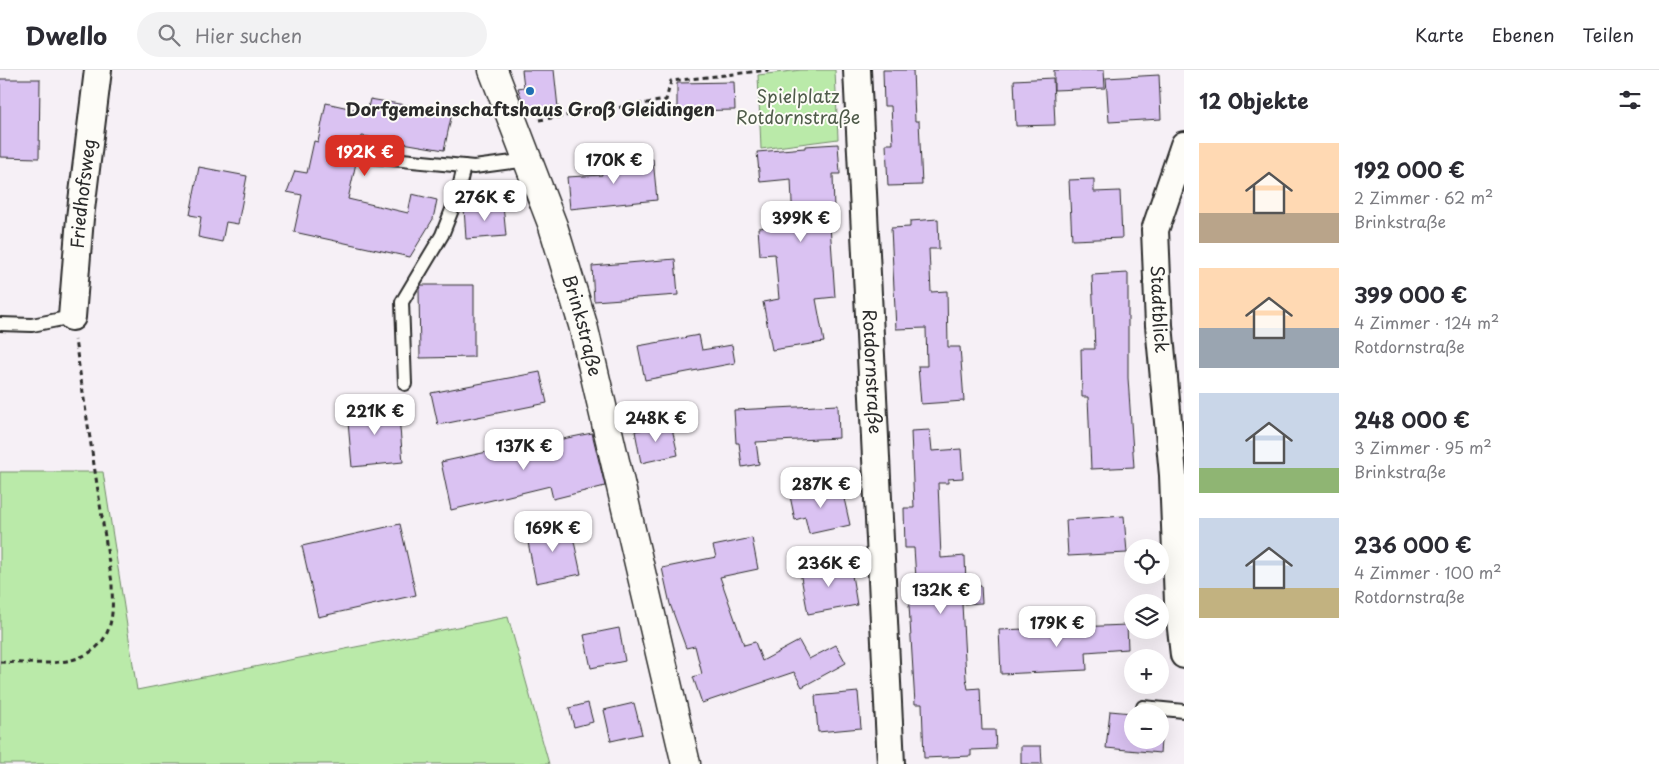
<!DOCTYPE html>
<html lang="de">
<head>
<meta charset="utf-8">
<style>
  :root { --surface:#fff; --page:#f2f2f3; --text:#2b2b33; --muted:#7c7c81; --line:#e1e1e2; --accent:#d93025 }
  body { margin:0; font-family:"Playpen Sans",sans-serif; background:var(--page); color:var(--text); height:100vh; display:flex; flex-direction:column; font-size:19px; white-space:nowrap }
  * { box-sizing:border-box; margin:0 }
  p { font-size:16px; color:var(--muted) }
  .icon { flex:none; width:28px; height:28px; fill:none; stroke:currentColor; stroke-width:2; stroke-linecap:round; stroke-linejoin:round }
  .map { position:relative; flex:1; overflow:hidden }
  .drawer { display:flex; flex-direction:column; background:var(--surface); width:475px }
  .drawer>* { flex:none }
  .controls { position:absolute; left:1124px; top:469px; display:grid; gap:10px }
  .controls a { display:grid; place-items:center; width:45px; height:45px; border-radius:50%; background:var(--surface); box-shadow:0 5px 20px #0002; font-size:25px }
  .price { position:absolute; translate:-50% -42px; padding:0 11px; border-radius:10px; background:#fff; color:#222; font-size:16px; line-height:32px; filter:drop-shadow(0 1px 2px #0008) }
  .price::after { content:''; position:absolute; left:50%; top:30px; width:15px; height:11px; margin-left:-8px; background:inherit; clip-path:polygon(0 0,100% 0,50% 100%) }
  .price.selected { background:var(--accent); color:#fff }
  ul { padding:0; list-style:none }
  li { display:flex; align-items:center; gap:15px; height:125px; padding:0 15px }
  li span { display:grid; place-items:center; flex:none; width:140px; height:100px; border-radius:0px; color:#555 }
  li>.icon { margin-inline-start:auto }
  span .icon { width:60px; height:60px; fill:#fffc; stroke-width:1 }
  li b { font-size:21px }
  h2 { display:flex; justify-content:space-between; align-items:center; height:60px; padding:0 15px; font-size:21px }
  header { display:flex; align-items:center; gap:30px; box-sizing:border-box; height:70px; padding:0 25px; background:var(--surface); border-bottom:1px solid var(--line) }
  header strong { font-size:24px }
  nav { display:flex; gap:28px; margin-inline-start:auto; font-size:18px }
  .search { width:350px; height:45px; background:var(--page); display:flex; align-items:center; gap:12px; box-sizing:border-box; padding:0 18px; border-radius:28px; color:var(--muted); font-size:19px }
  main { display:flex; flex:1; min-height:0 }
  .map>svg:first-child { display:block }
  .green { fill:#baeaa9; stroke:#728a6a }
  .building { fill:#dac2f2; stroke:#2b2b2b }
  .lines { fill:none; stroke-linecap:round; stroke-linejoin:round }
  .service-casing { stroke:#2b2b2b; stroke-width:16 }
  .minor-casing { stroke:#2b2b2b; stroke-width:30 }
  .tertiary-casing { stroke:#2b2b2b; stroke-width:31 }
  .path { stroke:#2b2b2b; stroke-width:3; stroke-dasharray:5 4; stroke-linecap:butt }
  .service { stroke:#fdfcf7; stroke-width:12 }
  .minor { stroke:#fdfcf7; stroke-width:26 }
  .tertiary { stroke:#fdfcf7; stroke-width:28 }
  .poi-dot { fill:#1f6fb2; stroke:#fdfcf7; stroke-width:2 }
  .labels { text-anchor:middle; stroke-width:4; stroke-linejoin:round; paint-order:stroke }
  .park-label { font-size:18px; fill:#4f5b4a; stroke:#fdfcf7 }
  .poi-label { font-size:18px; font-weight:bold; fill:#2b2b2b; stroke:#fdfcf7 }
  .street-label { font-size:18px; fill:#2b2b2b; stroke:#fdfcf7 }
</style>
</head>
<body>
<header>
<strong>Dwello</strong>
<div class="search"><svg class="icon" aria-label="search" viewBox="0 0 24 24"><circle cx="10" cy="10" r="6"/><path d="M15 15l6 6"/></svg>Hier suchen</div>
<nav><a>Karte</a><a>Ebenen</a><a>Teilen</a></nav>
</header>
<main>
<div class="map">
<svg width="1184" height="694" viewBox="0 0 1184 694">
  <rect width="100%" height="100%" fill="#f6f0f6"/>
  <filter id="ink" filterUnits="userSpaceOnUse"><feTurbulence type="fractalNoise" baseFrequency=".02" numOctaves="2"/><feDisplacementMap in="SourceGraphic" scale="10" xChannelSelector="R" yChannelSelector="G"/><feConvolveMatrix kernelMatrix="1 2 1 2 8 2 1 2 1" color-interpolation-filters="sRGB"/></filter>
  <g filter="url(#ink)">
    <!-- green -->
    <g class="green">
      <polygon points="801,0 835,0 838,69 761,79 758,5"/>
      <polygon points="0,402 103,402 137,620 508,547 549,694 0,694"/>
    </g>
    <!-- building -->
    <g class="building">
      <polygon points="522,0 554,0 558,38 526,41 518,18 524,17"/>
      <polygon points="883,0 913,0 915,51 919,51 922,115 888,116 886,74 893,74 891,36 884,36"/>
      <polygon points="1054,0 1104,0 1105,18 1054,20"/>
      <polygon points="1159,5 1161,49 1109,52 1106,8"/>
      <polygon points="1053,8 1055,55 1016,56 1014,10"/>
      <polygon points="0,9 40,9 39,88 0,87"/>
      <polygon points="734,12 735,40 677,41 677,13"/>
      <polygon points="370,29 452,43 444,80 362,66 348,129 408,143 412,124 437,130 433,149 410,187 294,162 302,125 287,122 295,101 307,103 314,71 318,72 326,33 367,42"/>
      <polygon points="838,74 840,104 833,104 834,141 829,141 835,227 816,229 824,272 772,280 763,232 779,229 775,184 760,185 758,158 793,155 791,109 760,112 757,82 805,78 805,76"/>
      <polygon points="653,89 657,130 570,139 567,107 602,105 601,94"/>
      <polygon points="199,97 247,106 238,154 226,152 222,172 198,167 201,147 190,145"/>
      <polygon points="1094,109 1094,122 1120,121 1122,168 1072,170 1069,110"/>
      <polygon points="503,135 506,166 466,169 464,138"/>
      <polygon points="938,149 939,179 929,179 931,222 947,221 948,277 960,277 964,331 921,334 918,296 927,296 926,258 896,259 891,158 910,157 910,151"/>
      <polygon points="675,189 678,225 594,231 592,196"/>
      <polygon points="1128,203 1128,308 1134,397 1091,399 1088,327 1082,327 1081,279 1095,279 1092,205"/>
      <polygon points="421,215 474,215 474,287 420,288 419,219"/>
      <polygon points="699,265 702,280 732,275 735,293 645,310 638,276"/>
      <polygon points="540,302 547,333 438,355 431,323"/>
      <polygon points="838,335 839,368 756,372 759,394 742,397 739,373 736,373 734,340"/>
      <polygon points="398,336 403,392 352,397 347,341"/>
      <polygon points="671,354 678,385 641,393 635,361"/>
      <polygon points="930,360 932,381 961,379 963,408 948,409 948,413 938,413 941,488 965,486 966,516 981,516 982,533 962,534 966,608 968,619 980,618 982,660 995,660 996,679 971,680 971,686 924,688 922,634 915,634 909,535 937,520 917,524 914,478 905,478 904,438 914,438 911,361"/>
      <polygon points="592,363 605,416 553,429 550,416 451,440 441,392 538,371 538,374"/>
      <polygon points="841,415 850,455 809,464 805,447 795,450 790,426"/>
      <polygon points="1124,446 1127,483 1068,486 1066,450"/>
      <polygon points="570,453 581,504 536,513 526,462"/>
      <polygon points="400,454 416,525 318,547 302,476"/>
      <polygon points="752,468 758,499 720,507 744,575 755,572 762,591 799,571 809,589 836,575 846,593 802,617 794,602 702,633 693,607 702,604 695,576 686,578 670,534 662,498 716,487 713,476"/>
      <polygon points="850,493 857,535 808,544 800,502"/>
      <polygon points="1127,555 1128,579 1086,582 1087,600 1001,604 999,560"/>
      <polygon points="619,558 625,591 591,598 584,565"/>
      <polygon points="858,622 861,658 818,662 815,626"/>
      <polygon points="588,633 593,652 574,657 569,638"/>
      <polygon points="634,633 642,664 611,671 604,640"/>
      <polygon points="1110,641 1132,643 1132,670 1160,670 1160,647 1163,647 1160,683 1106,678"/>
      <polygon points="1021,676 1041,676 1042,694 1021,694"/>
    </g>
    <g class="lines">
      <!-- service casing -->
      <g class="service-casing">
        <g id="service">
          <polyline points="371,87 474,97 528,90"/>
          <polyline points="0,254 32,255 72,247"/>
          <polyline points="405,314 402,232 442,165 457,127 464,96"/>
          <polyline points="1143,637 1184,641"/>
        </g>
      </g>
      <!-- minor casing -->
      <g class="minor-casing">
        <g id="minor">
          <path id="s1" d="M857 0 891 694"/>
          <path id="s2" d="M1184 75 1155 160 1159 255 1173 405 1178 532 1184 585"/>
          <path id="s3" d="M72 247 80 148 98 0"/>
        </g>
      </g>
      <!-- tertiary casing -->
      <g class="tertiary-casing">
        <g id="tertiary">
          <path id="s4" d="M493 0 553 156 583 255 686 694"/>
        </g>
      </g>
      <!-- path -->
      <g class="path">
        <polyline points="539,50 666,30 671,11 769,0"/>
        <path d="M0 592C42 593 106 603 112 543 113 533 112 523 112 513L75 270"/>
      </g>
      <!-- service -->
      <use href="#service" class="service"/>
      <!-- minor -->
      <use href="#minor" class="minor"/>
      <!-- tertiary -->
      <use href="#tertiary" class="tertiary"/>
    </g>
  </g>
  <!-- markers -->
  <circle class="poi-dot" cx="530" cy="21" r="5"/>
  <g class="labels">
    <!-- park labels -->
    <g class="park-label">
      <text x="798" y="33">Spielplatz<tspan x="798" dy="21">Rotdornstraße</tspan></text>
    </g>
    <!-- poi labels -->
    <g class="poi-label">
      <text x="530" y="46">Dorfgemeinschaftshaus Groß Gleidingen</text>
    </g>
    <!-- street labels -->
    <g class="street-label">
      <text dy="6" stroke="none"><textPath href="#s3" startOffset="124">Friedhofsweg</textPath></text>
      <text dy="6" stroke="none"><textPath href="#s2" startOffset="169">Stadtblick</textPath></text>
      <text dy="6" stroke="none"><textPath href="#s4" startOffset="271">Brinkstraße</textPath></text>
      <text dy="6" stroke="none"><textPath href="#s1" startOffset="302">Rotdornstraße</textPath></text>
    </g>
  </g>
</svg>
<div class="controls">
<a><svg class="icon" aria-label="locate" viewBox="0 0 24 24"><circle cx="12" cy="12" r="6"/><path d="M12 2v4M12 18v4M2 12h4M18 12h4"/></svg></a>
<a><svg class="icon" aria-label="layers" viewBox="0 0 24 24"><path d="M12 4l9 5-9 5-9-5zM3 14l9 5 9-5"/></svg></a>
<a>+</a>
<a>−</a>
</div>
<b class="price selected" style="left:365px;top:107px">192K €</b>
<b class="price" style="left:614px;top:115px">170K €</b>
<b class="price" style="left:485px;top:152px">276K €</b>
<b class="price" style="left:801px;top:173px">399K €</b>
<b class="price" style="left:375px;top:366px">221K €</b>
<b class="price" style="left:656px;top:373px">248K €</b>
<b class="price" style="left:524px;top:401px">137K €</b>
<b class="price" style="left:821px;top:439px">287K €</b>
<b class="price" style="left:553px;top:483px">169K €</b>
<b class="price" style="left:829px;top:518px">236K €</b>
<b class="price" style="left:941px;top:545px">132K €</b>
<b class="price" style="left:1057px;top:578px">179K €</b>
</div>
<section class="drawer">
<h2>12 Objekte<svg class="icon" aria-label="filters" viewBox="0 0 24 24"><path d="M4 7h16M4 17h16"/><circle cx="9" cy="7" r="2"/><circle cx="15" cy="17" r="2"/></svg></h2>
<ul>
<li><span style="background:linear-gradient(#ffd9b3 70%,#b9a48a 0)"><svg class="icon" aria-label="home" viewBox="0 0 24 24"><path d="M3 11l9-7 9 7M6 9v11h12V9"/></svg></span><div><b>192 000 €</b><p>2 Zimmer · 62 m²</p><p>Brinkstraße</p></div></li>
<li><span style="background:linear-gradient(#ffd9b3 60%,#9aa5b1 0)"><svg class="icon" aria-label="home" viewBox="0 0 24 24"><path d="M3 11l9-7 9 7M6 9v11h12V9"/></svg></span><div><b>399 000 €</b><p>4 Zimmer · 124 m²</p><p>Rotdornstraße</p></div></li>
<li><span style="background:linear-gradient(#c9d6e8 75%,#8fb573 0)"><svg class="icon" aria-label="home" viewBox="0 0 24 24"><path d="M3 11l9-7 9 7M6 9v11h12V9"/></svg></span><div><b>248 000 €</b><p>3 Zimmer · 95 m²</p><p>Brinkstraße</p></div></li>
<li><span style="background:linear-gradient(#c9d6e8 70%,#c2b280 0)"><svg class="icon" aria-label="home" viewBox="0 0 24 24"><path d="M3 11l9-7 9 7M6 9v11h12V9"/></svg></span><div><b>236 000 €</b><p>4 Zimmer · 100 m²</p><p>Rotdornstraße</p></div></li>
</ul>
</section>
</main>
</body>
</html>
